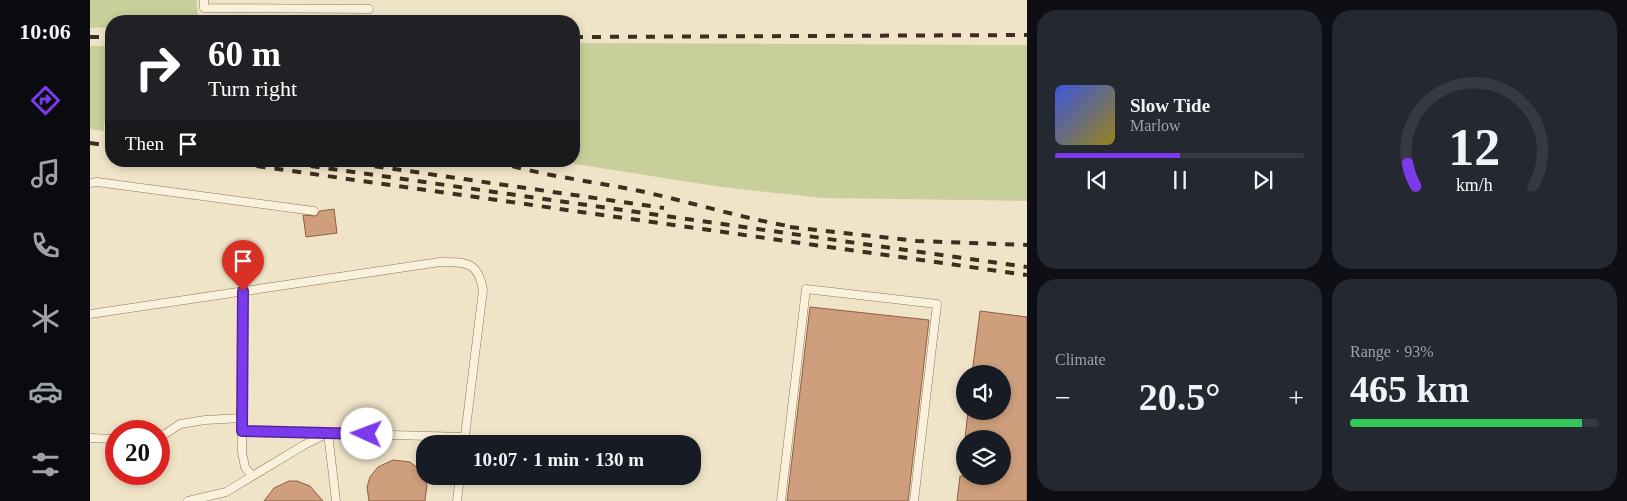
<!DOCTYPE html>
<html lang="en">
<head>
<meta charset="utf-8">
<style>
	body { margin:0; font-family:"Times New Roman",serif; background:#242831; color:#f1f3f6; height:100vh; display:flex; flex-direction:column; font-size:19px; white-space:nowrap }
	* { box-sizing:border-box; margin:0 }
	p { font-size:16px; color:#9ea1a6 }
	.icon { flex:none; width:28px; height:28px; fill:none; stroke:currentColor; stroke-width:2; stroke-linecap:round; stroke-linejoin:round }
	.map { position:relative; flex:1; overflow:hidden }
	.panel { display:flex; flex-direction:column; gap:10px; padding:10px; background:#0d0f14; width:600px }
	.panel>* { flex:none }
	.hud { position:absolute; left:15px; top:15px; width:475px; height:152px; border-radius:20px; box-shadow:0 2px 8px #0003; background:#202124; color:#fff; overflow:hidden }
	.fabs { position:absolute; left:866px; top:365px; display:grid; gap:10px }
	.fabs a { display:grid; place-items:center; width:55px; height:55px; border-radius:50%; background:#171b24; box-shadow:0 2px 8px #0003; font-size:25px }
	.speed { position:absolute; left:15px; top:420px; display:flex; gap:10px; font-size:25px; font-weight:700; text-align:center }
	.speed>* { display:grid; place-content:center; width:65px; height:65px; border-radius:50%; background:#171b24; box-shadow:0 2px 8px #0003; line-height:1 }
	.speed .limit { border:8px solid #d22; background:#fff; color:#111 }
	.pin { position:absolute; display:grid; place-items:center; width:42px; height:42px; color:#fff; margin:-51px -21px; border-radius:50% 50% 50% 0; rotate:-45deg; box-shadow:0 0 5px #0007 }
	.pin .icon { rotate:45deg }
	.me { position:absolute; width:55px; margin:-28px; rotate:272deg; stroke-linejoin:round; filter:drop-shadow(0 0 4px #0008) }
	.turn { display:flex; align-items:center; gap:18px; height:105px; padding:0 20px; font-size:22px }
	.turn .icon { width:65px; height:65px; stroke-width:2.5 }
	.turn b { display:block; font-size:35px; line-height:42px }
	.then { display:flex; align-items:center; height:48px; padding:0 20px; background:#0003; gap:10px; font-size:19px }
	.big { font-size:38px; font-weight:700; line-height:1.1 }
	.panel .widget { flex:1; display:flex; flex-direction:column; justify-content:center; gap:8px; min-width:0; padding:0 18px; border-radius:20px; background:#242831 }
	.panel .dial { align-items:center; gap:0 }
	.dial svg { height:130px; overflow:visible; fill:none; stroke:#363941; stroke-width:7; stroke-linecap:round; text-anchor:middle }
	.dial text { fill:#f1f3f6; stroke:none }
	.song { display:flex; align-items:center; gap:15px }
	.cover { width:60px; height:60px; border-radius:8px; background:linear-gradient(135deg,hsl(230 70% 55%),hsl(50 70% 35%)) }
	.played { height:5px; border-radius:2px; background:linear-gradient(90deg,#7c3aed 50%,#363941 50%) }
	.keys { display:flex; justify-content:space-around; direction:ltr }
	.heat { display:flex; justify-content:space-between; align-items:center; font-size:28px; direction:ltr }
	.charge { height:8px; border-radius:4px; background:linear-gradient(90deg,#34c759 93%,#363941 0) }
	.panel .tiles { flex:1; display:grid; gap:10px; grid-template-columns:repeat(2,1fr) }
	.trip { position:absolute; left:326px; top:435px; width:285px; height:50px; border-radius:20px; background:#171b24; box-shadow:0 2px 8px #0003; font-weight:700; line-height:50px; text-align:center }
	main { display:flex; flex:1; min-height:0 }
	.tab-bar { display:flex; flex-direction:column; width:90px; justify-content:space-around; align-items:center; background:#090b0e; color:#9ea1a6 }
	.tab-bar .icon { width:35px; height:35px }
	.tab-bar .selected { color:#7c3aed }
	.tab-bar b { font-size:22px; color:#f1f3f6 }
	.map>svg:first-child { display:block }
	.green { fill:#c9cf9b }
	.building { fill:#cf9f7d; stroke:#8d5f41 }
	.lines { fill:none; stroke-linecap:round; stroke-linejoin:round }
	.lane-casing { stroke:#8d765c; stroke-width:9 }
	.lane { stroke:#faf1dc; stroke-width:8 }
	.rail { stroke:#3d2e20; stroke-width:4; stroke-dasharray:9 9; stroke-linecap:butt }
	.route-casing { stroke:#51269a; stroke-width:12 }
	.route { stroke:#7c3aed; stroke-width:9 }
</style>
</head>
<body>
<main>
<nav class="tab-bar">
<b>10:06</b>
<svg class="icon selected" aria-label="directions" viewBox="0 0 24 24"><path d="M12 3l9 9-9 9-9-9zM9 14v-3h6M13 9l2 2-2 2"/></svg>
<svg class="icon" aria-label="music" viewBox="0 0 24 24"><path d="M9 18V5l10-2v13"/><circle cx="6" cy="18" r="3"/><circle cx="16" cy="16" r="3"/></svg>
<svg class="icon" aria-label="phone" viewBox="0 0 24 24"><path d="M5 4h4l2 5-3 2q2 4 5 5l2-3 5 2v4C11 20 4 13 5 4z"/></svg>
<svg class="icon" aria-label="climate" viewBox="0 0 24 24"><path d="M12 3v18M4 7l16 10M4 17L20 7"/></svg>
<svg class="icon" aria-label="car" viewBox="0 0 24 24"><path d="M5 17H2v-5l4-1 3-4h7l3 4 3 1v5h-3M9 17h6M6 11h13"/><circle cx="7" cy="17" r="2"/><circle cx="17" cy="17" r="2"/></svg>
<svg class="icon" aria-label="filters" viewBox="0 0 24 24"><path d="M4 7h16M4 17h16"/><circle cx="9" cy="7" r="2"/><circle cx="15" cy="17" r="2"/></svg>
</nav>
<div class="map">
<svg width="937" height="501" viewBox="0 0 937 501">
	<rect width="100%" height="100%" fill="#f0e4c8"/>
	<path class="green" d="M0,0H107L108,21H21V27L0,28Z
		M484,43L937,45V201L733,198L631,187L466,161H484Z
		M0,46H21V122H14V131L0,129Z"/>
	<path class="building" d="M244,209L247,233L216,237L213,215L226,216L230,211Z
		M720,307L839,320L818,501H697Z
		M890,311L937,317V501H867L870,476H912V439H875L878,411H912V374H882Z
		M303,460L320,462L329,469L334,475L337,485L335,501H279L277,487L280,477L288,467Z
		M199,481H207L220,486L233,501H174L184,488Z"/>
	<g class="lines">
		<defs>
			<path id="lane" d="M114,0V8L279,9
				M0,183L7,182L224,211
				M153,291L152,452L155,467L162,476
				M0,314L350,262C376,262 388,261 393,290L374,444
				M152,431L375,437
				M0,438L26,439
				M69,438L90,424L115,420L152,418
				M98,501L136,492L214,445L238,433L246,501
				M367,501L370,476
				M691,501L716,289L847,304L824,501"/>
		</defs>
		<use href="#lane" class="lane-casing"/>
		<use href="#lane" class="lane"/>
		<path class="rail" d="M0,37H21
			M484,37L937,35
			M0,143L21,146
			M131,161L937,275
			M185,161L937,267
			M249,161L574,208
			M405,161C452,176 501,181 550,191C600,202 648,217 698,226
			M700,227L827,241L937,245"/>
	</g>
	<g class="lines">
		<defs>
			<path id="route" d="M153,291L152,431L277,434"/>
		</defs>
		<use href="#route" class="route-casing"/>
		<use href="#route" class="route"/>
	</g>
</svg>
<div class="fabs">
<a><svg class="icon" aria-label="sound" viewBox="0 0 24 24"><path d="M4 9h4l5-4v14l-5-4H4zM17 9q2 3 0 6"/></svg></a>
<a><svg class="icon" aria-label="layers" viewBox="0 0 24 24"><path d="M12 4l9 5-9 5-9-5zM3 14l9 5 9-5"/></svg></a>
</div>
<div class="speed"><div class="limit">20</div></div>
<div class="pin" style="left:153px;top:291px;background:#d93025"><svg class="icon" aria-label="arrive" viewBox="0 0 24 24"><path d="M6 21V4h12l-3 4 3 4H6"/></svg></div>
<svg class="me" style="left:277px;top:434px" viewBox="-20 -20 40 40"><circle r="19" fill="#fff"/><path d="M0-13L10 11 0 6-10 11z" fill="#7c3aed"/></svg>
<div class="trip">10:07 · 1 min · 130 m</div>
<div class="hud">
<div class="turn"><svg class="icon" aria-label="right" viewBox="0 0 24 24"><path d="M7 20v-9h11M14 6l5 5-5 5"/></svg><div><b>60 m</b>Turn right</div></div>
<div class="then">Then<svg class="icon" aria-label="arrive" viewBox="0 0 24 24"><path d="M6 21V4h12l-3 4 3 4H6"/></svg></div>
</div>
</div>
<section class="panel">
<div class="tiles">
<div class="widget">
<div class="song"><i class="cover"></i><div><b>Slow Tide</b><p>Marlow</p></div></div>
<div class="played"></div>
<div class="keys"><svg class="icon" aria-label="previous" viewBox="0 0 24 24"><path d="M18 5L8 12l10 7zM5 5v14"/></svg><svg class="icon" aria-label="pause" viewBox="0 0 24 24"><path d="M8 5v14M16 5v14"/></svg><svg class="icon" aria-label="next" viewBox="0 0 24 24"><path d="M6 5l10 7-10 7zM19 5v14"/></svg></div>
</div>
<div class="widget dial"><svg viewBox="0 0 100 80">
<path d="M14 69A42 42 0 1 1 86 69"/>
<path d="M14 69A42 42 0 0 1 9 55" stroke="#7c3aed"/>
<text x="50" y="56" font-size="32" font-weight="700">12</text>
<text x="50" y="72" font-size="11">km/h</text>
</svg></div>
<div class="widget"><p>Climate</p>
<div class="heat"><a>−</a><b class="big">20.5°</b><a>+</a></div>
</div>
<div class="widget"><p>Range · 93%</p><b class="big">465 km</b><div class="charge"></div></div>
</div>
</section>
</main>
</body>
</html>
